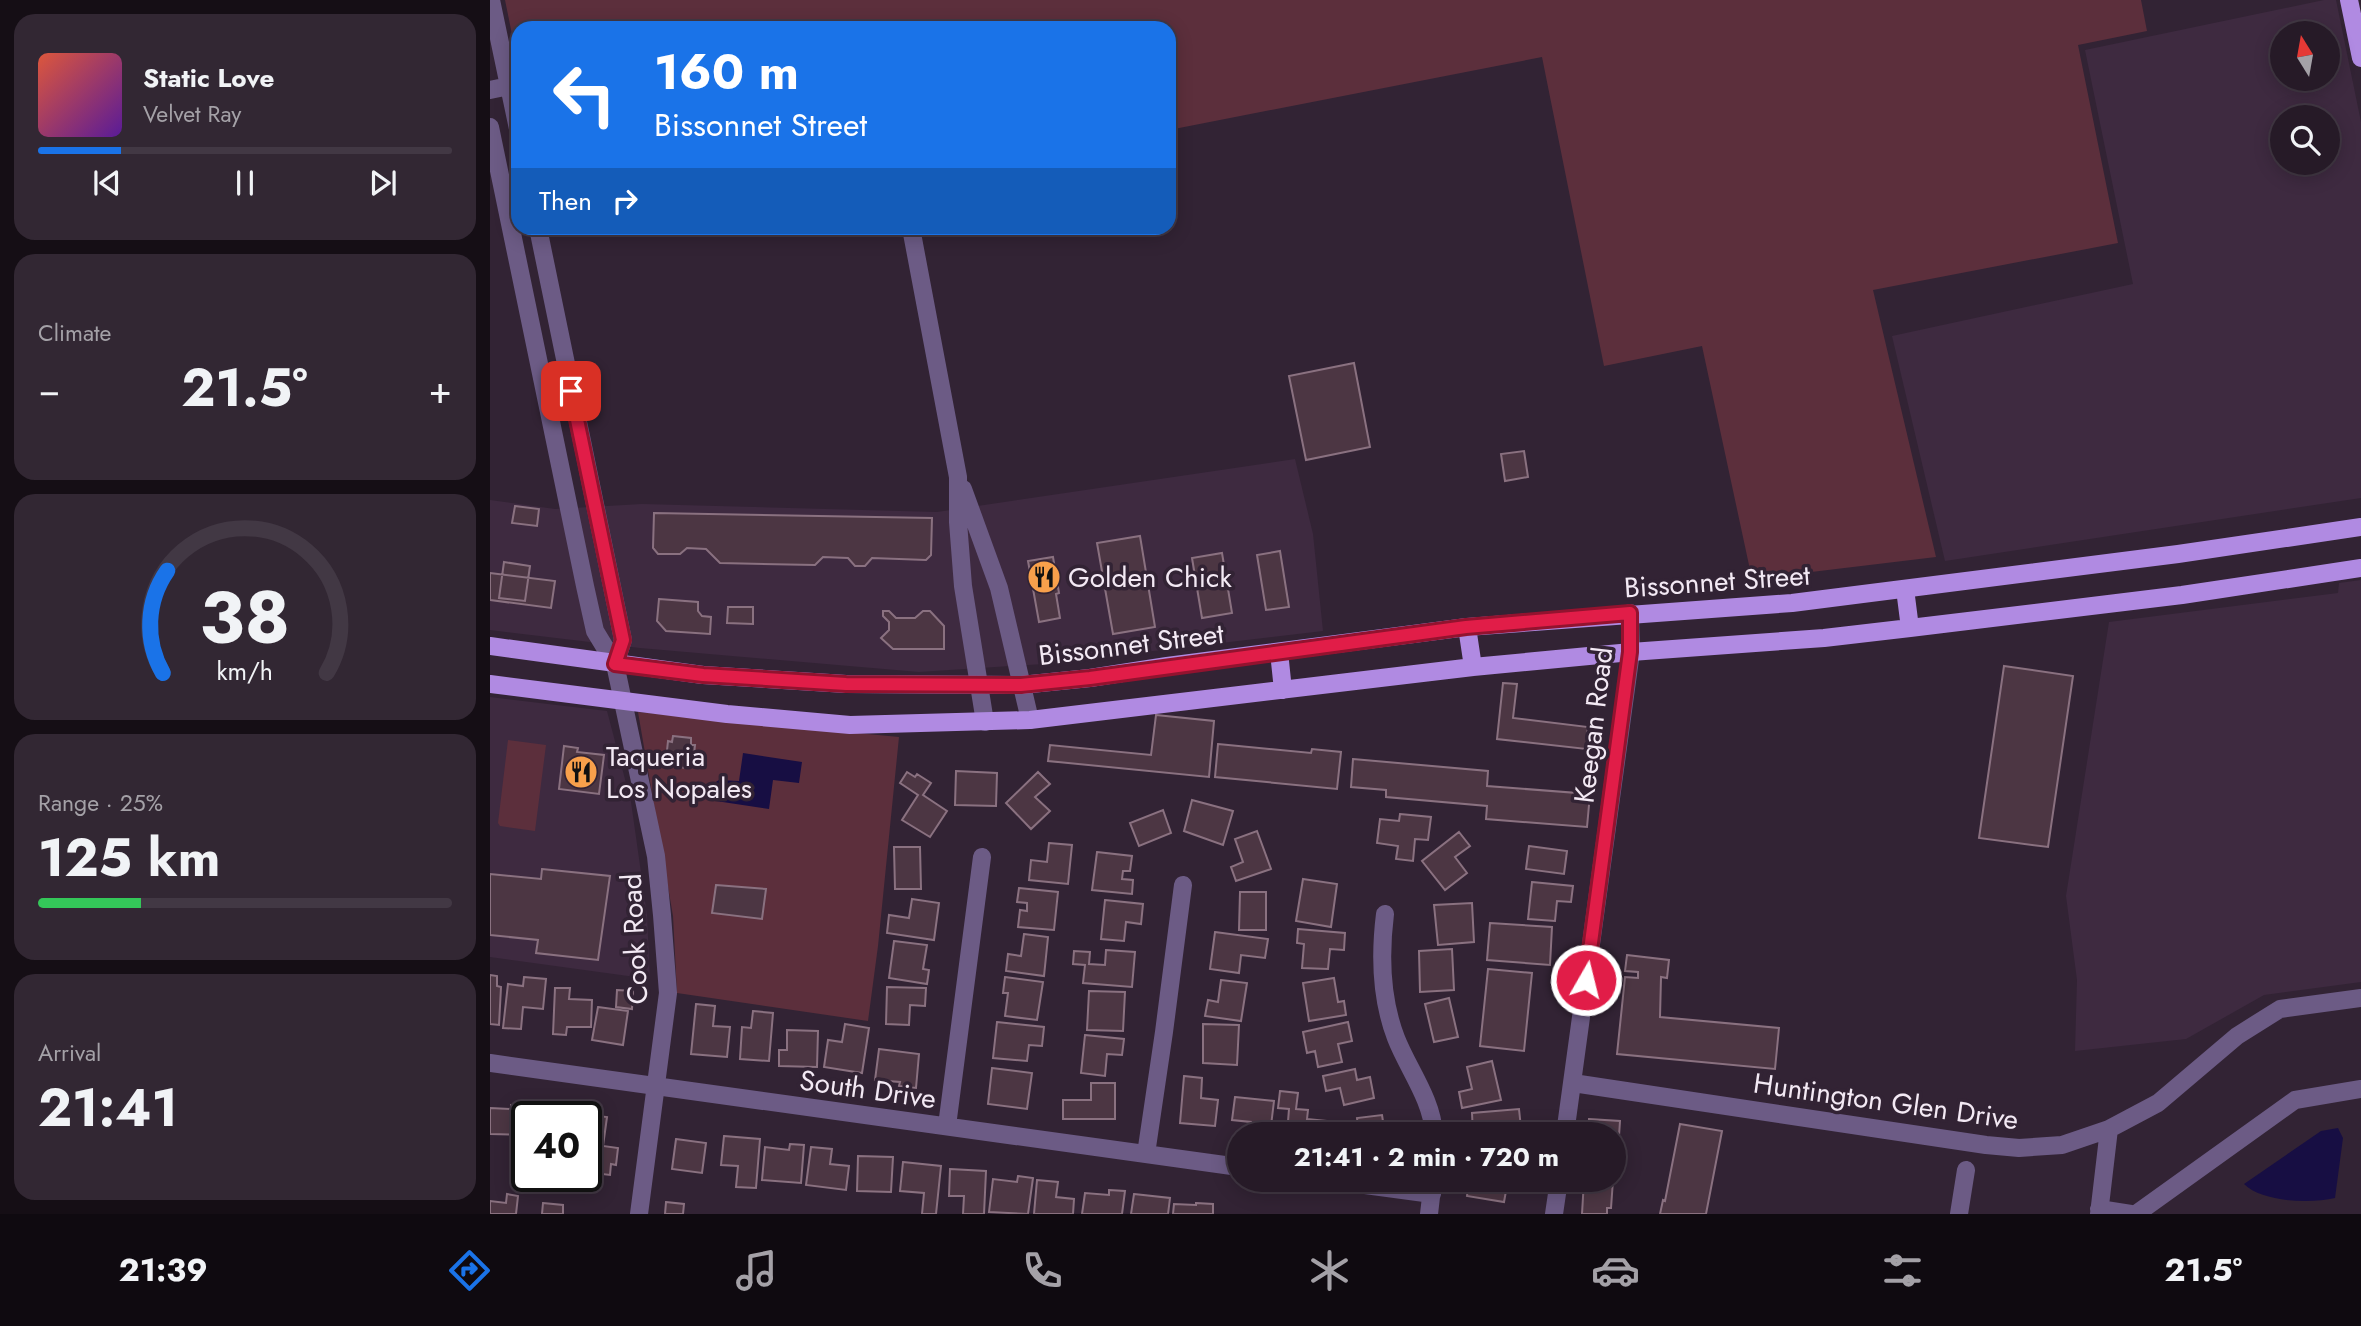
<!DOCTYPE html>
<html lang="en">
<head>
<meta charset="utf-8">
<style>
	body { margin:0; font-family:Jost,sans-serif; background:#322733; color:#f1f3f6; height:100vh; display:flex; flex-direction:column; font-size:26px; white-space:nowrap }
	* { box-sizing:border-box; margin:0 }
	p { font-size:23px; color:#a4a1a7 }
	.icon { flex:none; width:38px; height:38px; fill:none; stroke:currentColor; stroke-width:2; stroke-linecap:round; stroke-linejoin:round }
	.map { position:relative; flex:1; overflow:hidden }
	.sheet { display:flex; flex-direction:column; gap:14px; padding:14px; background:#150e15; width:490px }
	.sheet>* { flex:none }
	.banner { position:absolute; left:21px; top:21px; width:665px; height:214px; border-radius:21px; box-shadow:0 4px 18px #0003,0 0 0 2px #423844; background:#1a73e8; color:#fff; overflow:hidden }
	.needle { width:46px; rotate:349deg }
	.buttons { position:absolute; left:1780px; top:21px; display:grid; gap:14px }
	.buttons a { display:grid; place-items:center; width:70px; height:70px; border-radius:50%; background:#261a27; box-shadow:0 4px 18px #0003,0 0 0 2px #423844; font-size:35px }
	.speed { position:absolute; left:21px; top:1101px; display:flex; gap:14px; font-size:35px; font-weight:700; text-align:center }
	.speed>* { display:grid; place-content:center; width:91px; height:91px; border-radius:50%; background:#261a27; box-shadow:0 4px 18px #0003,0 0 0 2px #423844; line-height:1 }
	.speed .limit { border:4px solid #111; border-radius:10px; background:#fff; color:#111 }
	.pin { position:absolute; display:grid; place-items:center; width:60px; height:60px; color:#fff; margin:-30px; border-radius:14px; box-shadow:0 4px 10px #0006 }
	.me { position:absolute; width:77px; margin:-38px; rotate:8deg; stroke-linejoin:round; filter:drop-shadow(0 0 5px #0008) }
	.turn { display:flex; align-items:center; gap:24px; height:147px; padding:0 28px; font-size:32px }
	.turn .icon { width:91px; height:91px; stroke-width:2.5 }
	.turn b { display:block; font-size:49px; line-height:60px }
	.then { display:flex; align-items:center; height:66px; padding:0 28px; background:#0003; gap:14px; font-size:26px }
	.big { font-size:52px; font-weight:700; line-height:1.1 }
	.sheet .widget { flex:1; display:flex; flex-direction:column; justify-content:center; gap:10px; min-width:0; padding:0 24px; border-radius:21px; background:#322733 }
	.sheet .dial { align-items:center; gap:0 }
	.dial svg { height:182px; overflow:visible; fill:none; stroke:#423844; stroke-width:7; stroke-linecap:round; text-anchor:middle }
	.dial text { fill:#f1f3f6; stroke:none }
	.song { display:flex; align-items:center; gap:21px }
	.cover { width:84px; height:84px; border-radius:10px; background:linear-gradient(135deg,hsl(10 70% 55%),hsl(270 70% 35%)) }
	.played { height:7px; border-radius:4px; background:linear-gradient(90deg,#1a73e8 20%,#423844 20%) }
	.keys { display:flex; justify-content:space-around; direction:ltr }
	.heat { display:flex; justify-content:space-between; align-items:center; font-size:38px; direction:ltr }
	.charge { height:10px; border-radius:5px; background:linear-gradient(90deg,#34c759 25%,#423844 0) }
	.trip { position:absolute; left:737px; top:1122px; width:399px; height:70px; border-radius:35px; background:#261a27; box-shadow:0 4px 18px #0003,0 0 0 2px #423844; font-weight:700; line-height:70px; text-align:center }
	.tab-bar { display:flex; height:112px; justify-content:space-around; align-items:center; background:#0f0a10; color:#a4a1a7 }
	.tab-bar .icon { width:49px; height:49px }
	.tab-bar .on { color:#1a73e8 }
	.tab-bar b { font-size:32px; color:#f1f3f6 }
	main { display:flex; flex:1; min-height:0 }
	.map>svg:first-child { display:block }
	.built { fill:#3e2a40; fill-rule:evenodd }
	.green { fill:#5c2f3c }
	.water { fill:#170e43 }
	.building { fill:#4c3643; stroke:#8a7180; stroke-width:2 }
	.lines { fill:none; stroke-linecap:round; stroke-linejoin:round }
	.minor { stroke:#6c5b85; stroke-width:18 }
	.major { stroke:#b08ae2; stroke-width:18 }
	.route-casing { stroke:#92132f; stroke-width:18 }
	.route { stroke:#e11d48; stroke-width:12 }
	.labels { text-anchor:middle; stroke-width:7; stroke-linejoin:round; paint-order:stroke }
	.poi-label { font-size:28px; fill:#f3e9f4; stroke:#322334; text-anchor:start }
	.street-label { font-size:28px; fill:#f3e9f4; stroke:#322334 }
</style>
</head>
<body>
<main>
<section class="sheet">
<div class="widget">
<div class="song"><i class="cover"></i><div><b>Static Love</b><p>Velvet Ray</p></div></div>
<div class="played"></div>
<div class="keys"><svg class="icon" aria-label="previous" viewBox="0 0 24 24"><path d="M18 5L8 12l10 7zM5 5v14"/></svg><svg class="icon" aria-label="pause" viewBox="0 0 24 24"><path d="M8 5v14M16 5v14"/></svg><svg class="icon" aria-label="next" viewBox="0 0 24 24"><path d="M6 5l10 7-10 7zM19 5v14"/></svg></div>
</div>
<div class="widget"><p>Climate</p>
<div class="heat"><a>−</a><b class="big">21.5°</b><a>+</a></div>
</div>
<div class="widget dial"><svg viewBox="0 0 100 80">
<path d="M14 69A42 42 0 1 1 86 69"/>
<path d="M14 69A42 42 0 0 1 16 24" stroke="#1a73e8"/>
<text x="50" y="56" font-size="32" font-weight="700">38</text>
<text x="50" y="72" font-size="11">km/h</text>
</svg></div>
<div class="widget"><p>Range · 25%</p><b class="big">125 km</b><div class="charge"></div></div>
<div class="widget"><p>Arrival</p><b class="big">21:41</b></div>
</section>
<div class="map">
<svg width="1871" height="1214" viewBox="0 0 1871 1214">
	<rect width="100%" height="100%" fill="#322334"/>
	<path class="built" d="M1834,0H1846L1871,122V498L1455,561L1402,336L1643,284L1595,50ZM1792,33H1838V79H1792ZM1838,117V163H1792V117Z
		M805,459L823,534L833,631L553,664L429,672L150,648L0,630V500L65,509L152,504L447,512Z
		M1871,580V982L1774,995L1696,1039L1585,1051L1587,980L1576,896L1619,622L1848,593L1849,583Z
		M0,697L117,711L141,802L157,915L160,979L0,957Z"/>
	<path class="green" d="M15,0H1651L1657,31L1588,45L1628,243L1383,290L1446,557L1262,579L1212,346L1114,366L1052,57L679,130V28H28V64Z
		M148,712L409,737L388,946L378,1021L187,993L183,916Z
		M18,740L56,745L45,831L10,826L8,823Z"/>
	<path class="water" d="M253,753L312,762L309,783L283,780L279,809L226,801L220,794L221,785L229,780L249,781Z
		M1848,1128L1853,1138L1845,1198C1820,1204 1772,1202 1754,1184L1831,1131Z"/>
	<path class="building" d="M864,363L880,447L816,460L799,376Z
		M1034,451L1038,477L1015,481L1011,454Z
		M25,506L49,509L47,526L22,523Z
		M164,513L442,518L441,555L436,560L382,558L375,566H365L358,558L333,557L325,565L230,563L216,549L197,548L190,554H168L163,548Z
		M650,536L665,627L623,634L607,543Z
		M790,551L799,607L776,610L767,555Z
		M732,553L742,613L712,618L702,558Z
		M563,557L569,593L566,594L570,618L549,622L538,561Z
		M14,562L40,566L35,601L9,598Z
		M0,573L65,581L61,608L0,600Z
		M169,599L208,602V611L212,616L221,617L220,634L176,631L167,621Z
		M238,607H263V624L237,623Z
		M393,611H399L406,618H425L433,611H440L454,626V649H403L391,638L399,630V622L393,616Z
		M1514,666L1583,676L1558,847L1489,838Z
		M1013,683L1027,684L1023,718L1098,727L1097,736L1106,737L1105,750L1007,739Z
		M666,715L724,721L719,777L558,761L560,745L661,755Z
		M183,736L201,738V745H205L203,764L197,763L196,768L179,766L180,761L176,760L178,741L182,742Z
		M728,744L821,753L822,749L851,752L847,789L725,777Z
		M74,746L88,748L87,752L114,755L109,794L69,789Z
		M863,759L998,771L997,786L1100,794L1097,827L996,819L997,806L896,797V790L861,787Z
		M466,771L507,773L506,806L465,805Z
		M417,772L425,777L427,774L441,783L433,795L457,811L440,837L412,820L428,795L410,783Z
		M548,772L560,784L545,797L560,811L541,829L516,803Z
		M702,800L743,811L733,845L694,831Z
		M673,810L681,833L649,846L640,823Z
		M910,814L941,817L938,840L925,839L923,861L906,859L908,846L887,843L890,819L909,821Z
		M767,831L781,869L746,881L741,867L753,862L745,839Z
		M969,832L980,846L965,857L977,873L955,890L932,861Z
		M559,843L582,845L578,884L539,880L541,860L557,862Z
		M1039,846L1077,851L1074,874L1036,869Z
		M404,847H430L431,889H405Z
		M607,852L642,856L640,871H633L632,879L643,880L642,894L602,890Z
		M52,869L120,876L108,960L46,953L48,940L0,935V874L51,879Z
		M813,879L847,884L841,927L806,921Z
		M1042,882L1083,886L1081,902L1067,901L1065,921L1038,919Z
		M226,885L276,889L272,919L222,913Z
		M529,888L568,892L564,930L528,927L530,910L537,911V903L527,902Z
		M750,892H776V930H749Z
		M422,899L449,903L444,940L397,933L399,915L419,918Z
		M615,900L653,904L651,924L636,922L634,941L611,939Z
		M982,903L984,942L948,945L944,905Z
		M1000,923L1062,927L1060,965L997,960Z
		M808,929L855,933L854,950L840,949L838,969L812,968L814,944L807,943Z
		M725,932L778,939L775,958L751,955L749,973L720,969Z
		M534,934L558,937L554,976L516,971L518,954L531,956Z
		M404,941L437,945L433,969L439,970L437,984L399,978Z
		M962,949L964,990L930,992L929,951Z
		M616,950L645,952L642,987L593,983L595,965L583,964L584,951L600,952L599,964L615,965Z
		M1137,955L1179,960L1177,978L1171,977L1170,1017L1289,1028L1285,1069L1127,1054L1135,977L1148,978V972L1135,971Z
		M998,969L1042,973L1034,1051L990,1046Z
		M0,975L7,976V986L11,987L9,1025L0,1024Z
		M34,977L56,979L53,1009L33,1007L31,1029L13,1028L18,984L33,986Z
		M515,977L553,982L547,1020L515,1016L518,993H513Z
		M844,978L848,1002L854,1001L856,1015L819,1021L813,983Z
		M731,980L757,983L751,1021L715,1016L718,1000L728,1002Z
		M397,987L436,988L435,1006L420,1005L419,1025L396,1024Z
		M65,988H80L79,999L102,1000L101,1027H77L76,1035L63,1034Z
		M127,990L143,991L142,1009L126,1007Z
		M599,991L635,992L633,1031L597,1030Z
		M959,998L968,1037L944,1042L935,1004Z
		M206,1004L225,1006L223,1026L240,1027L237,1057L201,1054Z
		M108,1007L138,1011L133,1045L102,1040Z
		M263,1011L283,1013L279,1061L250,1059L252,1027L261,1028Z
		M507,1022L554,1027L552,1046L539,1045L537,1061L503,1058Z
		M858,1022L862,1041L848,1044L852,1062L828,1067L825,1051L817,1053L813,1032Z
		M355,1024L379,1028L372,1073L334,1067L338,1040L352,1042Z
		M713,1024L749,1025L747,1065L713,1063Z
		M297,1030L328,1031L327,1067L289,1066V1050H297Z
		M595,1035L634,1039L632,1055L617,1054L615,1076L591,1073Z
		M389,1049L429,1054L426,1088L409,1086L410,1082L385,1080Z
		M1002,1061L1011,1100L972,1108L969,1092L982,1089L977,1067Z
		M502,1068L542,1073L537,1109L498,1104Z
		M865,1069L867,1080L880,1077L884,1098L854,1105L850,1088L836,1091L833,1076Z
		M694,1076L712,1078L711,1098L728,1100L725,1126L690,1123Z
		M601,1083H625V1119H573V1100H601Z
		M790,1091L808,1093L806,1109L818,1110L817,1119L836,1121L834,1134H797L799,1109L788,1108Z
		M745,1097L784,1101L780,1134H760L761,1122L742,1120Z
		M21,1105L40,1106V1116H37V1135L0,1134V1108L21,1109Z
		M48,1108L65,1110L64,1116H47Z
		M1029,1109L1031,1128L1011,1130L1012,1134H983L982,1113Z
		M92,1114L117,1117L113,1146L128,1148L126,1165L121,1164L120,1175L96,1172V1116H92Z
		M892,1115L895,1134H869L867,1118Z
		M1099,1119L1130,1121L1128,1151H1125L1124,1171V1134H1098Z
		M1190,1124L1232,1131L1216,1214H1170L1173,1200L1175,1201Z
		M234,1136L270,1139L266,1188L246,1187L248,1166L231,1165Z
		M186,1139L216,1143L212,1173L182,1169Z
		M300,1144L314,1145L311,1183L272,1180L275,1147L299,1150Z
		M321,1147L342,1149L340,1164L359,1166L356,1190L316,1185Z
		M368,1156L403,1157L401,1192L367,1191Z
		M413,1162L451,1166L446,1214H432L434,1193L410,1191Z
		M460,1169L496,1171L494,1214H473L474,1196H459Z
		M528,1176L543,1178L538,1214L499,1212L503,1179L527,1182Z
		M547,1180L568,1182L566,1197L584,1199L583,1214H544Z
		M979,1180H1018L1014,1202L977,1196Z
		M1094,1180H1123L1121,1208H1117V1214H1092Z
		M619,1190L635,1191L632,1214H592L595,1193L619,1195Z
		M17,1194L28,1196L26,1214H0V1201L16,1203Z
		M644,1194L680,1198L678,1214H641Z
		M176,1202L194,1204L193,1214H175Z
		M53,1203L73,1205V1214H52Z
		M706,1203L723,1204V1214H683L684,1204L706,1205Z"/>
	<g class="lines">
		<path class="minor" d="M1,0L28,129
			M0,90L19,86
			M0,127L95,586L105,631L125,664L166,856L172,915L178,993L149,1214
			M48,228L133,640L125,664
			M421,228L468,477V522L473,586L495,722
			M473,489L509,588L540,720
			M895,914C890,954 891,999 906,1038C918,1069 942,1099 944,1134
			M0,1063L749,1167
			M1083,1083L1496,1145L1529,1148L1572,1145L1619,1129L1668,1103L1747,1036L1790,1009L1871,998
			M457,1126L492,857
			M1075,1134L1141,652L1140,613
			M656,1154L674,1032L693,885
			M838,1180L942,1194
			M1609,1209L1641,1214
			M939,1214L943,1180
			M1064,1214L1069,1180
			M1469,1214L1476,1170
			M1609,1214L1619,1129
			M1646,1214L1805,1100L1871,1089"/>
		<path class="major" d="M1859,0L1871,58
			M1415,589L1420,628
			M977,627L983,667
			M0,646L213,675L356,684L531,685L600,678L677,666L977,627L1302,603L1688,554L1871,527
			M789,652L793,690
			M0,684L237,714L360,725L540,720L983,667L1141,652L1334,638L1420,628L1692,595L1871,568"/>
	</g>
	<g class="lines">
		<defs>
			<path id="route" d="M81,391L133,640L125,664L213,675L356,684L531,685L600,678L976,627L1140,613V652L1096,980"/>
		</defs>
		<use href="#route" class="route-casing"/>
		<use href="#route" class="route"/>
	</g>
	<defs>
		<symbol id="restaurant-disc" viewBox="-11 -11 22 22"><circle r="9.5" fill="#f8a04b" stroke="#322334"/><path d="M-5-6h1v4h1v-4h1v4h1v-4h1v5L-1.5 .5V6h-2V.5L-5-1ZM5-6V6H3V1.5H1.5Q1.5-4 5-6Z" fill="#111"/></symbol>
	</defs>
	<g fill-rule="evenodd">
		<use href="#restaurant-disc" x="535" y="558" width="38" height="38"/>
		<use href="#restaurant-disc" x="72" y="753" width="38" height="38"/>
	</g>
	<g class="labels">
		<g class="poi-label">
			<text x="578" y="587">Golden Chick</text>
			<text x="116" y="766">Taqueria<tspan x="116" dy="32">Los Nopales</tspan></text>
		</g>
		<g class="street-label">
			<text transform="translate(1227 581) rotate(-4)" y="10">Bissonnet Street</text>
			<text transform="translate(641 644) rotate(-7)" y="10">Bissonnet Street</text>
			<text transform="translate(1103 725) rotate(-83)" y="10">Keegan Road</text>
			<text transform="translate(144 939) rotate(-93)" y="10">Cook Road</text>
			<text transform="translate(378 1089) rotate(8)" y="10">South Drive</text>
			<text transform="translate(1396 1101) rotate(8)" y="10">Huntington Glen Drive</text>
		</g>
	</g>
</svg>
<div class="buttons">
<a><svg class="needle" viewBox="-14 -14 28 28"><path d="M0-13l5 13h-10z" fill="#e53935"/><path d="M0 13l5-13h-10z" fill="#a4a1a7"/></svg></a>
<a><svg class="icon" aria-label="search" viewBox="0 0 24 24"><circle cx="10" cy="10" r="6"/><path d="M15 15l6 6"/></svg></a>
</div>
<div class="speed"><div class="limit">40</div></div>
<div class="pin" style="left:81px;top:391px;background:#d93025"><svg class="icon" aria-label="arrive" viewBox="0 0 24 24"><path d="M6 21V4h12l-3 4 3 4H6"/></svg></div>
<svg class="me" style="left:1096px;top:980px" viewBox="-20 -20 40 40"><circle r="17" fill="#e11d48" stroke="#fff" stroke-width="3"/><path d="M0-11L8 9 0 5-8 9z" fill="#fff"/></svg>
<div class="trip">21:41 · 2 min · 720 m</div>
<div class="banner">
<div class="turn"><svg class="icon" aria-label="left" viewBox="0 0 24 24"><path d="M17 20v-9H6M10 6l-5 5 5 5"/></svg><div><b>160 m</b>Bissonnet Street</div></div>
<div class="then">Then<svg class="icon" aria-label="right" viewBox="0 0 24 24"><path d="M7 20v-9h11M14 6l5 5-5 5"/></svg></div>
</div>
</div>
</main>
<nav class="tab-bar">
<b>21:39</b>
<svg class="icon on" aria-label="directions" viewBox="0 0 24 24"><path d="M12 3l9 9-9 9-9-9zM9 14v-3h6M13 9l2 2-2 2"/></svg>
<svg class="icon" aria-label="music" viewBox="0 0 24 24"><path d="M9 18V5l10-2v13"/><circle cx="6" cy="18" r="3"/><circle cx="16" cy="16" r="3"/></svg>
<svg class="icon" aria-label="phone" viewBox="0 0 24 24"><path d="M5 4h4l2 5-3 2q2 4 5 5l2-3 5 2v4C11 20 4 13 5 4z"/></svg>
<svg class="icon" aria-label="climate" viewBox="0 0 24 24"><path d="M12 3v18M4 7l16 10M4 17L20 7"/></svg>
<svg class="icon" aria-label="car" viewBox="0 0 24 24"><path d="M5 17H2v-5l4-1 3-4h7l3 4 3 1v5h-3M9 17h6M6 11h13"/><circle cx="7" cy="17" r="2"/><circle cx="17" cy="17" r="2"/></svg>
<svg class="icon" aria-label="filters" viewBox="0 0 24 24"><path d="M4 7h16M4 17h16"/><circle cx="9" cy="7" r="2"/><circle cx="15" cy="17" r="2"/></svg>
<b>21.5°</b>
</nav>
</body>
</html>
